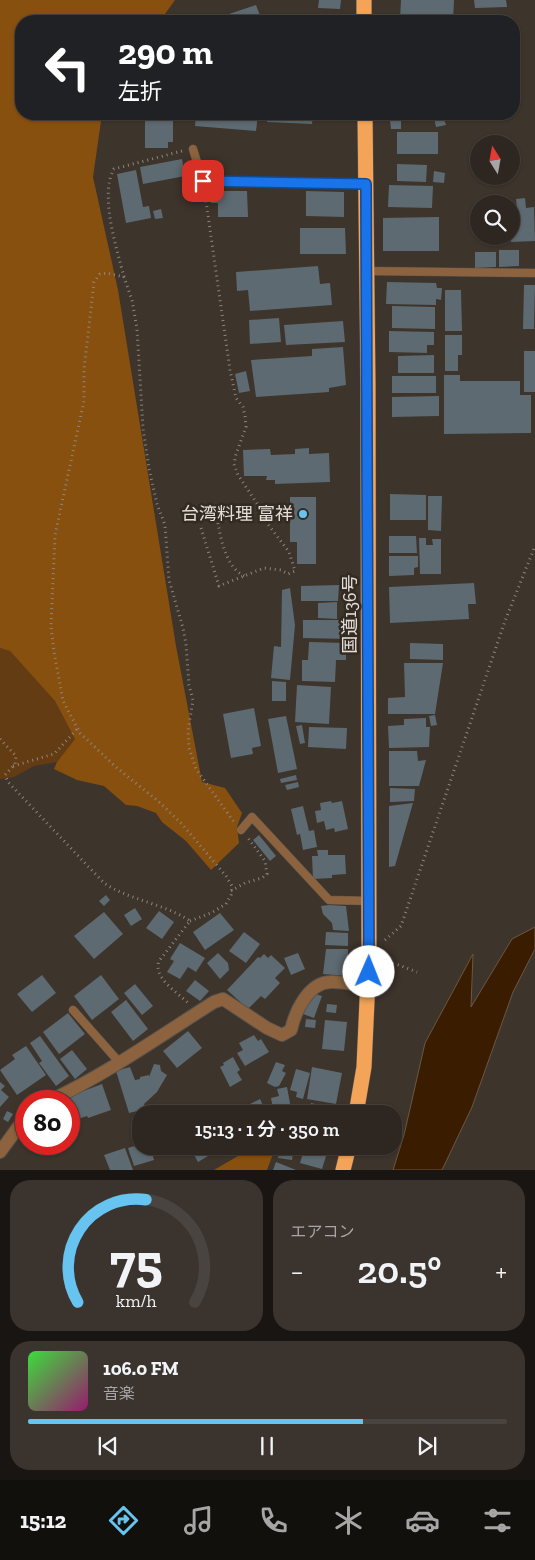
<!DOCTYPE html>
<html lang="ja">
<head>
<meta charset="utf-8">
<style>
	body { margin:0; font-family:"Zilla Slab","Noto Sans JP",serif; background:#3a332e; color:#f1f3f6; height:100vh; display:flex; flex-direction:column; font-size:19px; white-space:nowrap }
	* { box-sizing:border-box; margin:0 }
	p { font-size:16px; color:#a7a5a5 }
	.icon { flex:none; width:28px; height:28px; fill:none; stroke:currentColor; stroke-width:2; stroke-linecap:round; stroke-linejoin:round }
	.map { position:relative; height:1170px; overflow:hidden }
	.drawer { display:flex; flex-direction:column; gap:10px; padding:10px; background:#191512; flex:1 }
	.drawer>* { flex:none }
	.top-card { position:absolute; left:15px; top:15px; width:505px; height:105px; border-radius:20px; box-shadow:0 1px 4px #0004,0 0 0 1px #49443f; background:#202124; color:#fff; overflow:hidden }
	.needle { width:32px; rotate:349deg }
	.controls { position:absolute; left:470px; top:135px; display:grid; gap:10px }
	.controls a { display:grid; place-items:center; width:50px; height:50px; border-radius:50%; background:#2e2721; box-shadow:0 1px 4px #0004,0 0 0 1px #49443f; font-size:25px }
	.speed { position:absolute; left:15px; top:1090px; display:flex; gap:10px; font-size:25px; font-weight:700; text-align:center }
	.speed>* { display:grid; place-content:center; width:65px; height:65px; border-radius:50%; background:#2e2721; box-shadow:0 1px 4px #0004,0 0 0 1px #49443f; line-height:1 }
	.speed .limit { border:8px solid #d22; background:#fff; color:#111 }
	.pin { position:absolute; display:grid; place-items:center; width:42px; height:42px; color:#fff; margin:-21px; border-radius:10px; box-shadow:0 2px 8px #0006 }
	.me { position:absolute; width:55px; margin:-28px; rotate:1deg; stroke-linejoin:round; filter:drop-shadow(0 0 4px #0008) }
	.turn { display:flex; align-items:center; gap:18px; height:105px; padding:0 20px; font-size:22px }
	.turn .icon { width:65px; height:65px; stroke-width:2.5 }
	.turn b { display:block; font-size:35px; line-height:42px }
	.big { font-size:38px; font-weight:600; line-height:1.1 }
	.drawer .tile { flex:1; display:flex; flex-direction:column; justify-content:center; gap:8px; min-width:0; padding:0 18px; border-radius:20px; background:#3a332e }
	.drawer .dial { align-items:center; gap:0 }
	.dial svg { height:130px; overflow:visible; fill:none; stroke:#49443f; stroke-width:7; stroke-linecap:round; text-anchor:middle }
	.dial text { fill:#f1f3f6; stroke:none }
	.song { display:flex; align-items:center; gap:15px }
	.cover { width:60px; height:60px; border-radius:8px; background:linear-gradient(135deg,hsl(120 70% 55%),hsl(320 70% 35%)) }
	.played { height:5px; border-radius:2px; background:linear-gradient(90deg,#67c4f0 70%,#49443f 70%) }
	.keys { display:flex; justify-content:space-around; direction:ltr }
	.heat { display:flex; justify-content:space-between; align-items:center; font-size:28px; direction:ltr }
	.drawer .tiles { flex:1; display:grid; gap:10px; grid-template-columns:1fr 1fr }
	.tile:last-child { grid-column:span 2 }
	.trip { position:absolute; left:132px; top:1105px; width:270px; height:50px; border-radius:20px; background:#2e2721; box-shadow:0 1px 4px #0004,0 0 0 1px #49443f; font-weight:600; line-height:50px; text-align:center }
	.tabs { display:flex; height:80px; justify-content:space-around; align-items:center; background:#12100d; color:#a7a5a5 }
	.tabs .icon { width:35px; height:35px }
	.tabs .selected { color:#67c4f0 }
	.tabs b { font-size:22px; color:#f1f3f6 }
	.map>svg:first-child { display:block }
	.green { fill:#643c13 }
	.forest { fill:#88500f }
	.water { fill:#3a1d00; stroke:#6d5741 }
	.building { fill:#5d6a71 }
	.lines { fill:none; stroke-linecap:round; stroke-linejoin:round }
	.lane-casing { stroke:#5b534b; stroke-width:9 }
	.street-casing { stroke:#5b534b; stroke-width:14 }
	.highway-casing { stroke:#5b534b; stroke-width:16 }
	.path { stroke:#8d867f; stroke-width:3; stroke-dasharray:1 4; stroke-linecap:butt }
	.lane { stroke:#8c633e; stroke-width:8 }
	.street { stroke:#8c633e; stroke-width:12 }
	.highway { stroke:#f3a458; stroke-width:15 }
	.route-casing { stroke:#114b97; stroke-width:12 }
	.route { stroke:#1a73e8; stroke-width:9 }
	.poi-dot { fill:#67c4f0; stroke:#332a22; stroke-width:2 }
	.labels { text-anchor:middle; stroke-width:5; stroke-linejoin:round; paint-order:stroke }
	.poi-label { font-size:18px; fill:#e4ded9; stroke:#332a22; text-anchor:end }
	.street-label { font-size:18px; fill:#e4ded9; stroke:#332a22 }
</style>
</head>
<body>
<div class="map">
<svg width="535" height="1170" viewBox="0 0 535 1170">
	<rect width="100%" height="100%" fill="#3d342c"/>
	<path class="green" d="M0,648L10,651L55,701L75,739L57,762L34,766L14,777L0,779Z"/>
	<path class="forest" d="M0,0H175L160,21H21V114H102L93,177L118,290L176,646L202,782L225,788L242,813L237,827L239,843L211,870L186,841L162,822L156,813L137,806L126,805L104,786L77,780L54,769L57,762L75,739L55,701L10,651L0,648Z
		M255,1146H276L267,1170H214Z"/>
	<path class="water" d="M535,927V949L513,992L472,1107L442,1170H393L404,1135L425,1043L473,954L471,1007L512,939Z"/>
	<path class="building" d="M319,0H341L340,9L318,8Z
		M401,0H454L453,21L400,20Z
		M474,0H506L507,7L475,8Z
		M256,5L261,18L254,21H229L226,15Z
		M287,17H311V21H287Z
		M196,114H258L256,131L195,126Z
		M267,114H313L312,124L267,122Z
		M403,114H425L424,118L403,116Z
		M443,116L446,125L436,127L434,118Z
		M145,118H173V142H168V148H145Z
		M390,120H401V129H391Z
		M397,132H438V154H397Z
		M182,159L185,176L143,184L140,167Z
		M397,164L427,165L426,182L397,181Z
		M136,170L143,207L149,206L151,218L126,223L117,174Z
		M434,171L445,173L444,183L433,182Z
		M389,185L433,186L432,208L388,207Z
		M211,191H247L248,217H218V203H211Z
		M306,191L344,192V217L306,216Z
		M525,198L526,208L534,207L535,241L511,242V209L517,208L516,199Z
		M161,209L163,218L155,219L153,211Z
		M439,217V251H383V218Z
		M300,228H345L346,254H300Z
		M499,250H519V266L499,267Z
		M475,252H496V267L475,268Z
		M318,266L320,284L330,283L332,305L250,311L248,290L237,291L236,272Z
		M387,282L436,283L437,288H442L441,300L436,299V305L386,304Z
		M524,285H535L534,329H523Z
		M445,290H461L462,331H445Z
		M392,306L435,307V329L392,328Z
		M279,318L281,342L250,344L249,320Z
		M343,321L345,342L286,345L284,325Z
		M389,331L434,332V345H427V353L389,352Z
		M445,335H462V355H458V371H445Z
		M343,347L346,385L329,388V392L256,397L251,360L312,356V349Z
		M524,351H535V392H524Z
		M434,355V373H398V356Z
		M246,371L250,391L239,393L235,374Z
		M444,375H460V381H520V395H531V433L444,434Z
		M392,376H436V393H392Z
		M439,396V416L392,417V397Z
		M309,448V454L329,453L330,482L275,484V480H266L267,476H244L243,450L270,449L271,455L295,454V449Z
		M390,494L426,495V520H390Z
		M428,496H442L441,531L428,530Z
		M290,497H316V564H297V542H290Z
		M389,536H416L417,553H389Z
		M419,538H426V545H433L432,539H441V574H420Z
		M389,556H418V567L414,568V575L389,576Z
		M474,583L476,604H468L469,619L390,623L389,587Z
		M339,585L338,601H301V586Z
		M290,588L295,625L290,680L271,678L274,646L281,647L282,590Z
		M337,602V619L318,618V603Z
		M303,620H347V639L303,638Z
		M309,642L346,643V660H336L335,682L302,681V660H308Z
		M410,643L443,644V660L410,659Z
		M404,663H443L435,714H388V698L405,697Z
		M272,681L286,682V701H272Z
		M297,685L331,687L329,724L295,722Z
		M254,708L261,746L252,748L253,754L231,758L223,714Z
		M435,715L437,725L431,726L429,716Z
		M286,716L297,769L278,773L268,719Z
		M426,718V727H430L429,747L389,748L388,726L404,725V719Z
		M302,725L305,743L300,744L296,726Z
		M309,727L347,728L346,749L308,747Z
		M389,751H417L418,761L426,760L419,786H389Z
		M296,775L297,780L281,783L280,779Z
		M298,782L299,787L287,790L285,785Z
		M390,788L415,789L414,801L390,802Z
		M331,801L332,803L342,801L348,829L335,832L334,828L326,830L324,821L317,823L315,811L321,810L320,803Z
		M413,803L395,866L389,867V806Z
		M303,806L309,831L314,830L317,847L303,850L300,834L297,835L291,809Z
		M259,835L276,856L270,861L253,840Z
		M317,850H328V855H345L346,874L332,875V878L313,879L312,856H318Z
		M106,895L110,900L104,906L99,901Z
		M329,905L346,906L349,931L333,930L332,923L323,914L321,906Z
		M135,908L142,919L131,926L124,915Z
		M159,911L174,922L162,939L146,928Z
		M104,912L123,934L94,959L74,936Z
		M220,913L234,930L205,950L193,932Z
		M244,932L260,944L246,963L229,951Z
		M326,932L348,933V946L325,945Z
		M180,943L205,958L196,972L188,967L180,979L167,972L174,961L170,959Z
		M326,949H348V976L323,974Z
		M218,953L228,963L229,970L220,979L207,963Z
		M298,953L305,969L291,975L284,958Z
		M264,954L268,958L271,955L285,968L275,978L280,983L265,999L261,996L248,1009L227,990L258,957L260,958Z
		M42,975L56,993L32,1012L17,994Z
		M101,975L119,999L92,1020L74,996Z
		M195,980L209,991L200,1001L186,991Z
		M135,984L153,1006L142,1015L124,993Z
		M312,993L322,996L314,1018L303,1014Z
		M126,1000L148,1029L133,1041L111,1012Z
		M327,1004L337,1005L336,1013L326,1012Z
		M68,1013L85,1034L59,1054L43,1032Z
		M306,1019L316,1020L315,1028L305,1027Z
		M325,1020L347,1022L344,1051L322,1049Z
		M188,1031L202,1048L177,1068L163,1051Z
		M254,1035L258,1041L261,1039L269,1052L245,1066L237,1053L243,1050L239,1043Z
		M40,1036L69,1076L56,1086L39,1063L42,1061L30,1043Z
		M26,1046L46,1075L17,1095L0,1070L15,1059L12,1055Z
		M72,1050L87,1069L75,1079L60,1059Z
		M233,1057L240,1070L237,1072L242,1080L230,1087L220,1067L224,1065L223,1063Z
		M276,1062L285,1065L282,1071L286,1073L279,1086L275,1087L267,1083Z
		M154,1064L160,1065L161,1071L167,1075L157,1092L144,1104L146,1109L129,1113L116,1071L130,1067L135,1080L140,1079V1077L149,1075V1077Z
		M312,1067L342,1073L336,1104L307,1099Z
		M296,1069L310,1073L303,1099L296,1097L297,1092L290,1090Z
		M0,1082L5,1086L1,1090L9,1097L0,1107Z
		M102,1084L111,1110L88,1118L87,1116L78,1119L70,1096Z
		M287,1087L292,1114H274L271,1098L279,1096L277,1089Z
		M260,1099L267,1114H230Z
		M311,1103L336,1109L335,1114H309Z
		M7,1111L13,1114L8,1122L3,1119Z
		M141,1144V1146H150L154,1160L134,1166L128,1148Z
		M189,1146H225L198,1162Z
		M280,1146H294L292,1160L278,1158Z
		M305,1146L327,1153L322,1169L300,1163Z
		M125,1148L133,1170H110L104,1155Z
		M276,1162L296,1170H273Z"/>
	<g class="lines">
		<defs>
			<path id="lane" d="M193,149L203,182L366,184
				M366,271L535,273
				M241,830L252,817L329,900L369,901
				M73,1010L119,1062"/>
			<path id="street" d="M49,1101C107,1074 160,1036 214,1002L223,999L267,1028L282,1035L291,1030C295,1012 308,983 330,982C342,981 356,985 369,986
				M0,1152L19,1126L26,1119"/>
			<path id="highway" d="M364,0V21
				M356,1114L364,1067L369,957L368,385L365,114
				M343,1170L349,1146"/>
		</defs>
		<use href="#lane" class="lane-casing"/>
		<use href="#street" class="street-casing"/>
		<use href="#highway" class="highway-casing"/>
		<path class="path" d="M124,277C117,250 99,194 114,169L182,151
			M218,523C221,541 227,569 245,576
			M201,528L219,586L264,568L281,570L288,574L295,571L289,552L267,523L258,505L238,475L234,464L236,454L246,427L245,416L243,407L236,398L230,370L205,194
			M0,739L16,756L15,764L5,775L8,782L104,883C131,901 163,903 190,921L159,961C153,978 177,992 188,1003
			M13,766L54,754L78,728
			M231,891L245,883L262,878L267,874L265,861L248,838
			M190,921L211,913L226,904L231,895L232,886L226,876L182,824L158,801L117,768L80,733L63,701L54,652L51,626L55,535L84,401V369L92,300L94,282L100,274L107,273L124,277L132,300L137,329L143,428L149,469L157,504L165,525L169,580L183,628L186,644L189,685L193,700L188,731L189,748L196,769L234,822
			M385,940L401,926L505,621L535,546
			M388,963L396,964L417,972"/>
		<use href="#lane" class="lane"/>
		<use href="#street" class="street"/>
		<use href="#highway" class="highway"/>
	</g>
	<g class="lines">
		<defs>
			<path id="route" d="M203,181L366,184L369,972"/>
		</defs>
		<use href="#route" class="route-casing"/>
		<use href="#route" class="route"/>
	</g>
	<circle class="poi-dot" cx="303" cy="514" r="5"/>
	<g class="labels">
		<g class="poi-label">
			<text x="293" y="520">台湾料理 富祥</text>
		</g>
		<g class="street-label">
			<text transform="translate(350 614) rotate(-90)" y="6">国道136号</text>
		</g>
	</g>
</svg>
<div class="controls">
<a><svg class="needle" viewBox="-14 -14 28 28"><path d="M0-13l5 13h-10z" fill="#e53935"/><path d="M0 13l5-13h-10z" fill="#a7a5a5"/></svg></a>
<a><svg class="icon" aria-label="search" viewBox="0 0 24 24"><circle cx="10" cy="10" r="6"/><path d="M15 15l6 6"/></svg></a>
</div>
<div class="speed"><div class="limit">80</div></div>
<div class="pin" style="left:203px;top:181px;background:#d93025"><svg class="icon" aria-label="arrive" viewBox="0 0 24 24"><path d="M6 21V4h12l-3 4 3 4H6"/></svg></div>
<svg class="me" style="left:369px;top:972px" viewBox="-20 -20 40 40"><circle r="19" fill="#fff"/><path d="M0-13L10 11 0 6-10 11z" fill="#1a73e8"/></svg>
<div class="trip">15:13 · 1 分 · 350 m</div>
<div class="top-card">
<div class="turn"><svg class="icon" aria-label="left" viewBox="0 0 24 24"><path d="M17 20v-9H6M10 6l-5 5 5 5"/></svg><div><b>290 m</b>左折</div></div>
</div>
</div>
<section class="drawer">
<div class="tiles">
<div class="tile dial"><svg viewBox="0 0 100 80">
<path d="M14 69A42 42 0 1 1 86 69"/>
<path d="M14 69A42 42 0 0 1 56 6" stroke="#67c4f0"/>
<text x="50" y="56" font-size="32" font-weight="700">75</text>
<text x="50" y="72" font-size="11">km/h</text>
</svg></div>
<div class="tile"><p>エアコン</p>
<div class="heat"><a>−</a><b class="big">20.5°</b><a>+</a></div>
</div>
<div class="tile">
<div class="song"><i class="cover"></i><div><b>106.0 FM</b><p>音楽</p></div></div>
<div class="played"></div>
<div class="keys"><svg class="icon" aria-label="previous" viewBox="0 0 24 24"><path d="M18 5L8 12l10 7zM5 5v14"/></svg><svg class="icon" aria-label="pause" viewBox="0 0 24 24"><path d="M8 5v14M16 5v14"/></svg><svg class="icon" aria-label="next" viewBox="0 0 24 24"><path d="M6 5l10 7-10 7zM19 5v14"/></svg></div>
</div>
</div>
</section>
<nav class="tabs">
<b>15:12</b>
<svg class="icon selected" aria-label="directions" viewBox="0 0 24 24"><path d="M12 3l9 9-9 9-9-9zM9 14v-3h6M13 9l2 2-2 2"/></svg>
<svg class="icon" aria-label="music" viewBox="0 0 24 24"><path d="M9 18V5l10-2v13"/><circle cx="6" cy="18" r="3"/><circle cx="16" cy="16" r="3"/></svg>
<svg class="icon" aria-label="phone" viewBox="0 0 24 24"><path d="M5 4h4l2 5-3 2q2 4 5 5l2-3 5 2v4C11 20 4 13 5 4z"/></svg>
<svg class="icon" aria-label="climate" viewBox="0 0 24 24"><path d="M12 3v18M4 7l16 10M4 17L20 7"/></svg>
<svg class="icon" aria-label="car" viewBox="0 0 24 24"><path d="M5 17H2v-5l4-1 3-4h7l3 4 3 1v5h-3M9 17h6M6 11h13"/><circle cx="7" cy="17" r="2"/><circle cx="17" cy="17" r="2"/></svg>
<svg class="icon" aria-label="filters" viewBox="0 0 24 24"><path d="M4 7h16M4 17h16"/><circle cx="9" cy="7" r="2"/><circle cx="15" cy="17" r="2"/></svg>
</nav>
</body>
</html>
